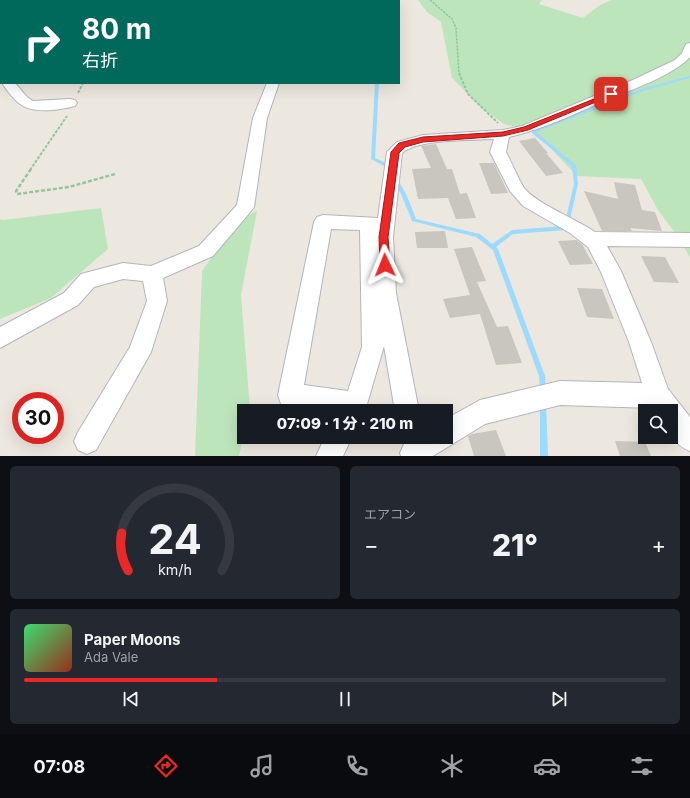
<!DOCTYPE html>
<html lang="ja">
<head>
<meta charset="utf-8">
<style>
	body { margin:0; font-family:Inter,"Noto Sans JP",sans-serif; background:#242831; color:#f1f3f6; height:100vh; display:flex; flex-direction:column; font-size:15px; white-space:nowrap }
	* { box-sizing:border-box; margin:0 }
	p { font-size:13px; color:#9ea1a6 }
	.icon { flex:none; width:22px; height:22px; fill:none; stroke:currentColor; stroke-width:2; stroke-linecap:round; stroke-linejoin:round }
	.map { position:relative; height:456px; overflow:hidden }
	.panel { display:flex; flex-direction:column; gap:10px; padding:10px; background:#0d0f14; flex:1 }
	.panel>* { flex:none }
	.hud { position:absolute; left:0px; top:0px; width:400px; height:84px; box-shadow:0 4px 16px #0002; background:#00695c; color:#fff; overflow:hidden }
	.fabs { position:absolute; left:638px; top:404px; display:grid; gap:8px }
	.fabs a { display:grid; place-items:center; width:40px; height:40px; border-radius:0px; background:#171b24; box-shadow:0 4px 16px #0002; font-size:20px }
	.speed { position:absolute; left:12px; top:392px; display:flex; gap:8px; font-size:20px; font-weight:700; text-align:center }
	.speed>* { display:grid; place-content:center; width:52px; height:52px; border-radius:50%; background:#171b24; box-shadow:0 4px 16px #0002; line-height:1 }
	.speed .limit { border:6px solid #d22; background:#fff; color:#111 }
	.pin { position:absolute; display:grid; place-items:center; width:34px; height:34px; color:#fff; margin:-17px; border-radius:8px; box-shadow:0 2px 6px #0006 }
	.me { position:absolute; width:44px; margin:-22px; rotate:358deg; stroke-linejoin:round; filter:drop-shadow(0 0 3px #0008) }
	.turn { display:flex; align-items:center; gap:14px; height:84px; padding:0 16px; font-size:18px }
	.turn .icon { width:52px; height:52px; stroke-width:2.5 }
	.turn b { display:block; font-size:28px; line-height:34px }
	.big { font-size:30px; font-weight:800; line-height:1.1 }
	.panel .widget { flex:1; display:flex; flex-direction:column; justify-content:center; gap:6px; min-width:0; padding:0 14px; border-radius:6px; background:#242831 }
	.panel .dial { align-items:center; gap:0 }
	.dial svg { height:104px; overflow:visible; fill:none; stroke:#363941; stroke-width:7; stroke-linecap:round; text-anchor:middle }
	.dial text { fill:#f1f3f6; stroke:none }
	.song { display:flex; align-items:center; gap:12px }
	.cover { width:48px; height:48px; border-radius:6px; background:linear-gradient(135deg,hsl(140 70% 55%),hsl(10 70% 35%)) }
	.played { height:4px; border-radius:2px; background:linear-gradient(90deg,#ec2826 30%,#363941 30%) }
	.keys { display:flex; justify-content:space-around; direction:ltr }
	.heat { display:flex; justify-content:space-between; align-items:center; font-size:22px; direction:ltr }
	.panel .tiles { flex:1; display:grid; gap:10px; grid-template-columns:1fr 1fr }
	.widget:last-child { grid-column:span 2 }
	.trip { position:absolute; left:237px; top:404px; width:216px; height:40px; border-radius:0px; background:#171b24; box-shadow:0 4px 16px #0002; font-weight:800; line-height:40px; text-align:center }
	.dock { display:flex; height:64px; justify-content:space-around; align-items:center; background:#090b0e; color:#9ea1a6 }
	.dock .icon { width:28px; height:28px }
	.dock .selected { color:#ec2826 }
	.dock b { font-size:18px; color:#f1f3f6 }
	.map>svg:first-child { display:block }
	.green { fill:#bde5bb }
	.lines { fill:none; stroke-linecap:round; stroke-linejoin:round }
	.stream { fill:#9cdaff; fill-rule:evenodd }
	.building { fill:#c9c5bf }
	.minor-casing { stroke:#b2b6bb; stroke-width:2 }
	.path-far2 { stroke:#93c69f; stroke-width:1.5; stroke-dasharray:2.5 1; stroke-linecap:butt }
	.path-far1 { stroke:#93c69f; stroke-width:2; stroke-dasharray:3 1.5; stroke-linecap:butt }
	.path { stroke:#93c69f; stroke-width:2.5; stroke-dasharray:4 2; stroke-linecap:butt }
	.minor { fill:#fff; fill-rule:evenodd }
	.route { fill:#ec2826; stroke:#991a19 }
</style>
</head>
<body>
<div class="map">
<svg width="690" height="456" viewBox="0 0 690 456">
	<rect width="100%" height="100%" fill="#ece8df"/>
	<path class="green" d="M418,0H542L539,4L583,18L600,5L612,0H690V257L675,233L658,210L641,179L577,176L534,131L504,124L483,109L452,78L441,22L427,12Z
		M101,208L108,249L51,298L0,319V219L3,220Z
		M257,211L241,295L250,409L249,411H244V434L239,456H195L202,271L238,221Z"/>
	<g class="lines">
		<path class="stream" d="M389,0H391V1H389Z
			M690,76V78L643,91L536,132L576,165L578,184L568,228L566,230L513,234L496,247L498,249L545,376L546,390L545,392L543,393L541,392L540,390L539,376L493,250L476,237L412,221L401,194L394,181L396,179C404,186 412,208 416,219L480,234L492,244L512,230L564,226L574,184L572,166L532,133V131L641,89Z
			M375,83H379L375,158L388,164L390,169L388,170H386L384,166L371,159Z
			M543,401L545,402L546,404L548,456H540V404L541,402Z"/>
	</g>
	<path class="building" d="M535,138L548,153H546L563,173L546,176L519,141Z
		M436,144L447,169H452L460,194L467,193L476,218L456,219L448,198L418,199L412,169L431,168L421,146Z
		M479,163H494L508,193L491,194Z
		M614,182L635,185L642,210L655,212L662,231L630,228L632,231H602L584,191L618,199Z
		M445,231L448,248H417L415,232Z
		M576,240L582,244L593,264L570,265L558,241Z
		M472,247L486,281L477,282L497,327L508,326L522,363L496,365L480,314L450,318L443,299L470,295L454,249Z
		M641,256L665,257L679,283L654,282Z
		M577,288L602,289L614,319L587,317Z
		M496,430L506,456H474L468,436L472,434Z
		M615,441L645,442L651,456H620Z"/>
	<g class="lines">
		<defs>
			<path id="minor" d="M690,43V57C672,76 631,90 606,100C575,114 543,129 509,137L506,152C512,163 517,177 524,188C537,204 576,219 595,232L690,233V247L607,246L621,271L651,342L668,389L690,417V451C669,442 671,431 671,411H654L652,408L560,405L485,424L433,456H401L400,453L404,444L415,437H446V419L480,400L560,381L642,383L629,342L601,272L588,247L570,233L523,206L510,191L490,152L494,139C473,140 417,139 402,153L393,237L396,293L419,411H395L384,346L365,411C338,411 307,414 281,404L278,395L314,222L317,217L323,215L378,218L387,152L397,142L423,135L503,130L522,126L635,79L675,60L682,53L686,44ZM331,229L360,230L362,347L348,391L304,385Z
				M2,83H15L27,97L33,101L70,99L75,100L77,103L75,106C60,110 33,114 20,104C13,99 7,90 2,83Z
				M267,83H279L267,118L254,207L251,211L213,256L163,278L167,301L151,352L96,450L87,454L78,450L74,441L78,432L130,347L147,301L143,281L123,279L94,287L78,305L0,348V327L64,293L81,274L123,263L151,266L199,246L237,205L253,118Z
				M325,437H352L343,456H316Z"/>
		</defs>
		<use href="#minor" class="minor-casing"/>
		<path class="path-far2" d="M430,0L452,19L456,28L459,74"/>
		<path class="path-far1" d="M459,73L468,94L498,123
			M78,93L83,83
			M30,170L67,116"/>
		<path class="path" d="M31,169L16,191L17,194L69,187L115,174"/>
		<use href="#minor" class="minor"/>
	</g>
	<path class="route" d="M609,93L615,94L528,130L503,136L423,142L405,147L399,153L388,237L390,265L388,268H381L380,265L379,237L391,152L399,143L423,137L503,132L524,127Z"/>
</svg>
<div class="fabs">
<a><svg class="icon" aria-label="search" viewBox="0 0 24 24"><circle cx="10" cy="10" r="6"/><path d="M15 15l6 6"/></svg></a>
</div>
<div class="speed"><div class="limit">30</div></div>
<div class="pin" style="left:611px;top:94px;background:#d93025"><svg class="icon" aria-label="arrive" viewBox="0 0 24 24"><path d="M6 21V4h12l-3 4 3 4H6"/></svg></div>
<svg class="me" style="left:385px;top:265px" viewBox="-20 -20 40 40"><path d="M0-17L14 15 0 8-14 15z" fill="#ec2826" stroke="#fff" stroke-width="4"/></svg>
<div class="trip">07:09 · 1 分 · 210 m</div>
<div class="hud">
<div class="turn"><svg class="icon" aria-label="right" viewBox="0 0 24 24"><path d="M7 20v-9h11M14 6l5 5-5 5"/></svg><div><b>80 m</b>右折</div></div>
</div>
</div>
<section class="panel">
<div class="tiles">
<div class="widget dial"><svg viewBox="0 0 100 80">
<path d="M14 69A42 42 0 1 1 86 69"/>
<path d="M14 69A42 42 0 0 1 9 40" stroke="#ec2826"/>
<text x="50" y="56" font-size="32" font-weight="700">24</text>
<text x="50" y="72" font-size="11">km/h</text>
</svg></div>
<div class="widget"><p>エアコン</p>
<div class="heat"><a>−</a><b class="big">21°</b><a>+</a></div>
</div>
<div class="widget">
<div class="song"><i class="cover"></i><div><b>Paper Moons</b><p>Ada Vale</p></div></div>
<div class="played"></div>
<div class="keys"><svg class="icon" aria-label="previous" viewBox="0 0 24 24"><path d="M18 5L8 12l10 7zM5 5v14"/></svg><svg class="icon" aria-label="pause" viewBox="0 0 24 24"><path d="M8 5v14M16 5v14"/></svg><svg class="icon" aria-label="next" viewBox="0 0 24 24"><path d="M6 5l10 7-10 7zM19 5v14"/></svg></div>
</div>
</div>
</section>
<nav class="dock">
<b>07:08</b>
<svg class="icon selected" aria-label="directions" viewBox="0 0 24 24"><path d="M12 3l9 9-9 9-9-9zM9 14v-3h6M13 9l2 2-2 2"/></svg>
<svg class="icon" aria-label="music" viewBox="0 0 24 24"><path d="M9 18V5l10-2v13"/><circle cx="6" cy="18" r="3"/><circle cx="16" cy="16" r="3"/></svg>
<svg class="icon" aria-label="phone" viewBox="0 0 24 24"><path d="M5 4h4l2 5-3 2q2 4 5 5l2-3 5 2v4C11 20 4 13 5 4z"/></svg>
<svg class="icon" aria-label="climate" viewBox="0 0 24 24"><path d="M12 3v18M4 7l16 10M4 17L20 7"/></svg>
<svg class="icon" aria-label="car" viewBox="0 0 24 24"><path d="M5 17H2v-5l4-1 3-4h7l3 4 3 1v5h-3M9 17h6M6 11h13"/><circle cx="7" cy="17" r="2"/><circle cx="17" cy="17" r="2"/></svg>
<svg class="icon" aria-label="filters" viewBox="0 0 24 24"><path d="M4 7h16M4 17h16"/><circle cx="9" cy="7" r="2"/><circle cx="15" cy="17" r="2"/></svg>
</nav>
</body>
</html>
